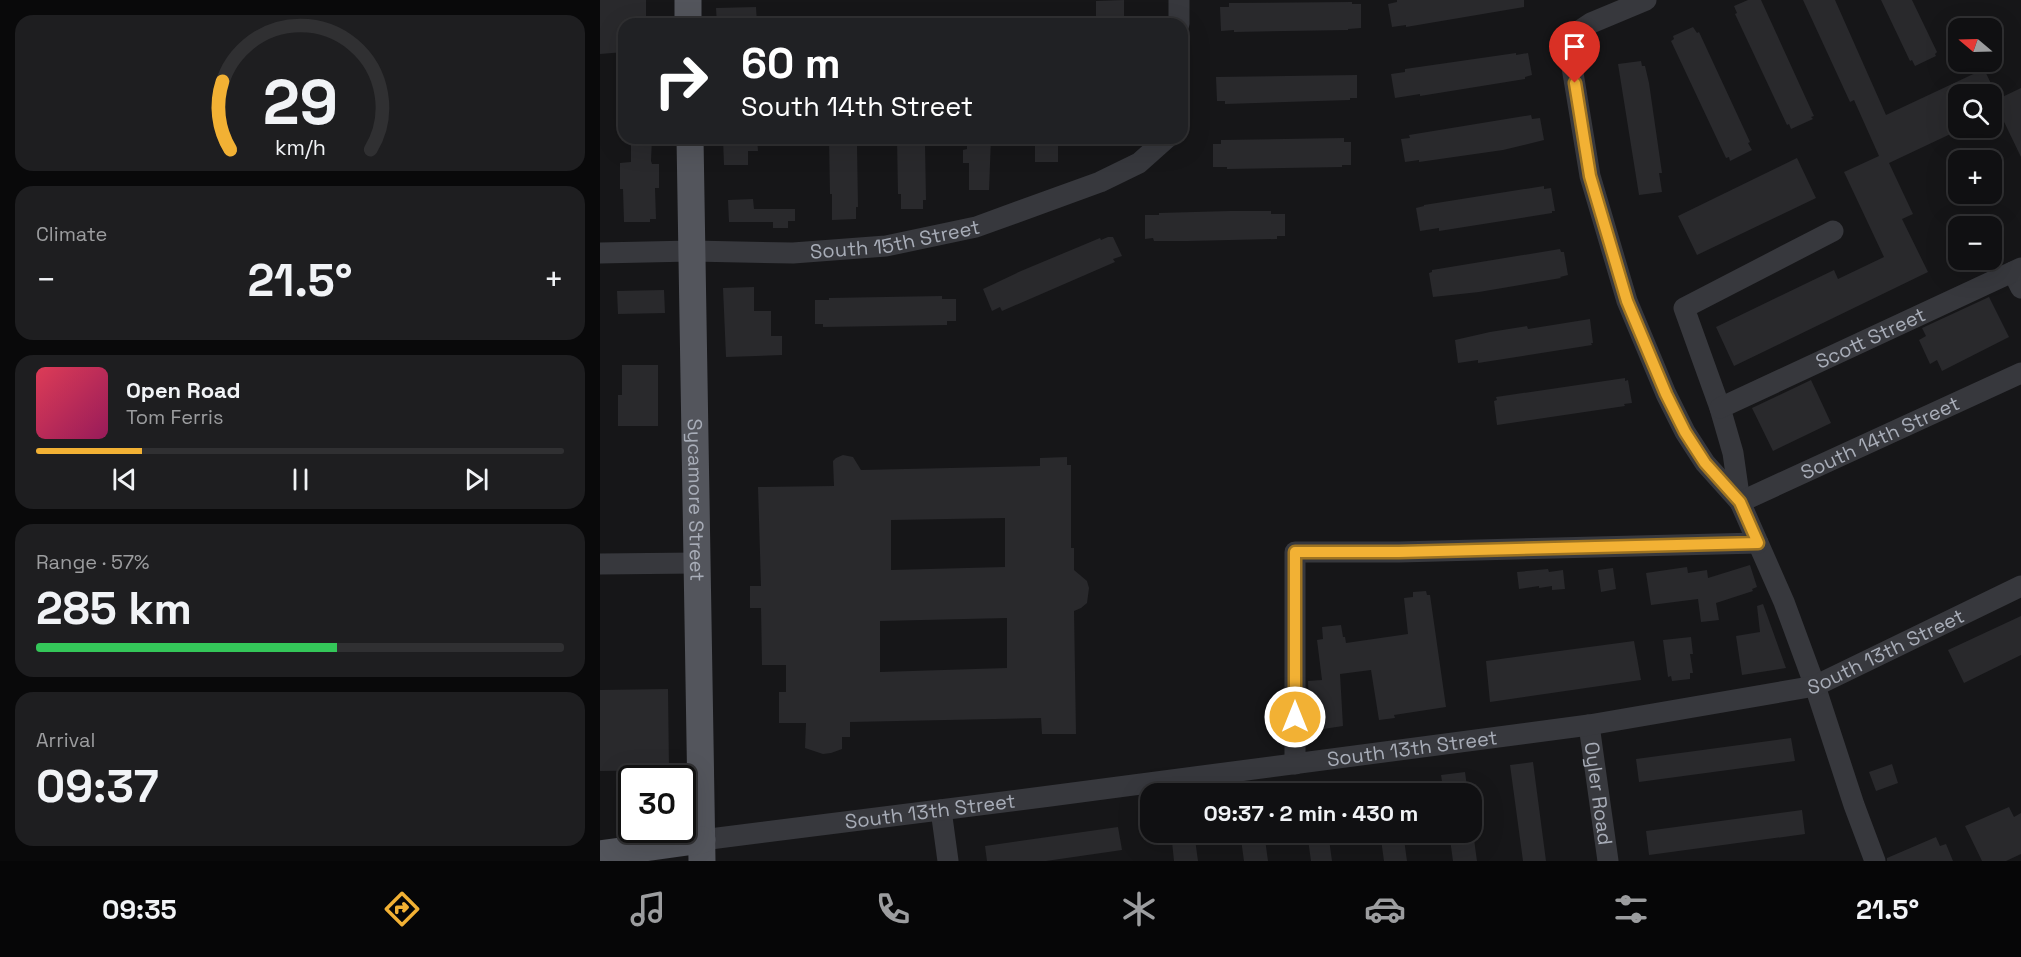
<!DOCTYPE html>
<html lang="en">
<head>
<meta charset="utf-8">
<style>
	body { margin:0; font-family:"Space Grotesk",sans-serif; background:#1e1e20; color:#f1f3f6; height:100vh; display:flex; flex-direction:column; font-size:22px; white-space:nowrap }
	* { box-sizing:border-box; margin:0 }
	p { font-size:20px; color:#9c9d9f }
	.icon { flex:none; width:33px; height:33px; fill:none; stroke:currentColor; stroke-width:2; stroke-linecap:round; stroke-linejoin:round }
	.map { position:relative; flex:1; overflow:hidden }
	.details { display:flex; flex-direction:column; gap:15px; padding:15px; background:#09090a; width:600px }
	.details>* { flex:none }
	.banner { position:absolute; left:18px; top:18px; width:570px; height:126px; border-radius:18px; box-shadow:0 6px 24px #0002,0 0 0 2px #303032; background:#202124; color:#fff; overflow:hidden }
	.needle { width:39px; rotate:289deg }
	.fabs { position:absolute; left:1348px; top:18px; display:grid; gap:12px }
	.fabs a { display:grid; place-items:center; width:54px; height:54px; border-radius:12px; background:#101012; box-shadow:0 6px 24px #0002,0 0 0 2px #303032; font-size:30px }
	.speed { position:absolute; left:18px; top:765px; display:flex; gap:12px; font-size:30px; font-weight:700; text-align:center }
	.speed>* { display:grid; place-content:center; width:78px; height:78px; border-radius:50%; background:#101012; box-shadow:0 6px 24px #0002,0 0 0 2px #303032; line-height:1 }
	.speed .limit { border:3px solid #111; border-radius:9px; background:#fff; color:#111 }
	.pin { position:absolute; display:grid; place-items:center; width:51px; height:51px; color:#fff; margin:-62px -26px; border-radius:50% 50% 50% 0; rotate:-45deg; box-shadow:0 0 6px #0007 }
	.pin .icon { rotate:45deg }
	.me { position:absolute; width:66px; margin:-33px; rotate:0deg; stroke-linejoin:round; filter:drop-shadow(0 0 4px #0008) }
	.turn { display:flex; align-items:center; gap:21px; height:126px; padding:0 24px; font-size:27px }
	.turn .icon { width:78px; height:78px; stroke-width:2.5 }
	.turn b { display:block; font-size:42px; line-height:51px }
	.big { font-size:45px; font-weight:700; line-height:1.1 }
	.details .widget { flex:1; display:flex; flex-direction:column; justify-content:center; gap:9px; min-width:0; padding:0 21px; border-radius:18px; background:#1e1e20 }
	.details .dial { align-items:center; gap:0 }
	.dial svg { height:156px; overflow:visible; fill:none; stroke:#303032; stroke-width:7; stroke-linecap:round; text-anchor:middle }
	.dial text { fill:#f1f3f6; stroke:none }
	.song { display:flex; align-items:center; gap:18px }
	.cover { width:72px; height:72px; border-radius:9px; background:linear-gradient(135deg,hsl(350 70% 55%),hsl(330 70% 35%)) }
	.played { height:6px; border-radius:3px; background:linear-gradient(90deg,#f2b134 20%,#303032 20%) }
	.keys { display:flex; justify-content:space-around; direction:ltr }
	.heat { display:flex; justify-content:space-between; align-items:center; font-size:33px; direction:ltr }
	.charge { height:9px; border-radius:4px; background:linear-gradient(90deg,#34c759 57%,#303032 0) }
	.trip { position:absolute; left:540px; top:783px; width:342px; height:60px; border-radius:18px; background:#101012; box-shadow:0 6px 24px #0002,0 0 0 2px #303032; font-weight:700; line-height:60px; text-align:center }
	.menu { display:flex; height:96px; justify-content:space-around; align-items:center; background:#060607; color:#9c9d9f }
	.menu .icon { width:42px; height:42px }
	.menu .selected { color:#f2b134 }
	.menu b { font-size:27px; color:#f1f3f6 }
	main { display:flex; flex:1; min-height:0 }
	.map>svg:first-child { display:block }
	.building { fill:#29292c; fill-rule:evenodd }
	.lines { fill:none; stroke-linecap:round; stroke-linejoin:round }
	.minor { stroke:#37383d; stroke-width:21 }
	.major { stroke:#53555c; stroke-width:27 }
	.route-casing { stroke:#9d7322; stroke-width:15 }
	.route { stroke:#f2b134; stroke-width:10 }
	.labels { text-anchor:middle; stroke-width:6; stroke-linejoin:round; paint-order:stroke }
	.street-label { font-size:20px; fill:#a8adb8; stroke:#111113 }
</style>
</head>
<body>
<main>
<section class="details">
<div class="widget dial"><svg viewBox="0 0 100 80">
<path d="M14 69A42 42 0 1 1 86 69"/>
<path d="M14 69A42 42 0 0 1 10 34" stroke="#f2b134"/>
<text x="50" y="56" font-size="32" font-weight="700">29</text>
<text x="50" y="72" font-size="11">km/h</text>
</svg></div>
<div class="widget"><p>Climate</p>
<div class="heat"><a>−</a><b class="big">21.5°</b><a>+</a></div>
</div>
<div class="widget">
<div class="song"><i class="cover"></i><div><b>Open Road</b><p>Tom Ferris</p></div></div>
<div class="played"></div>
<div class="keys"><svg class="icon" aria-label="previous" viewBox="0 0 24 24"><path d="M18 5L8 12l10 7zM5 5v14"/></svg><svg class="icon" aria-label="pause" viewBox="0 0 24 24"><path d="M8 5v14M16 5v14"/></svg><svg class="icon" aria-label="next" viewBox="0 0 24 24"><path d="M6 5l10 7-10 7zM19 5v14"/></svg></div>
</div>
<div class="widget"><p>Range · 57%</p><b class="big">285 km</b><div class="charge"></div></div>
<div class="widget"><p>Arrival</p><b class="big">09:37</b></div>
</section>
<div class="map">
<svg width="1421" height="861" viewBox="0 0 1421 861">
	<rect width="100%" height="100%" fill="#161618"/>
	<path class="building" d="M0,0H46V24H24V52L0,54Z
		M524,0V24H498V19H496V1Z
		M797,0H924V7L806,27V25L792,27L788,4L797,2Z
		M1148,0H1161L1214,116L1211,117L1213,119L1191,129L1189,124L1187,125L1135,14L1137,13L1134,6Z
		M1203,0H1235L1286,115L1384,69L1396,94H1359V130L1289,163L1313,214L1302,219L1328,272L1134,366L1116,327L1234,270L1238,279L1284,257L1244,172L1279,156L1254,100L1250,102Z
		M1281,0H1312L1337,52L1335,54L1336,56L1315,66L1312,60L1310,61Z
		M752,2V4H761V28L748,29V30L686,31L634,32V30L621,31L620,7H629V3Z
		M156,7L157,24H117L116,8Z
		M1093,27L1097,33L1099,32L1150,142L1148,143L1152,150L1130,161L1129,157L1126,158L1071,41L1074,39L1073,36Z
		M916,53V55L928,53L932,75L925,77V79L820,96V94L795,98L791,74L805,72V69Z
		M1041,61L1042,66H1045L1049,83L1062,173H1059L1062,192L1039,195L1018,64Z
		M757,75V98H750V100L625,104V101H617L616,77Z
		M1421,88V157L1394,101Z
		M931,115L932,119L940,118L944,140L903,150L819,162V160L805,162L801,139L810,138L809,135Z
		M31,138H52L51,161L52,164H59V188H55L56,219H50V222H24L23,189H20V163L31,162Z
		M123,138H157L158,151H148V165H124Z
		M229,138H254V145H257L258,207H256V219L232,220V194H230Z
		M297,138H322V144H325L326,200H323V209H301V194H298Z
		M367,138H391L389,190H369V163H363V150L367,149Z
		M435,138H458V162H435Z
		M744,138V142H751V165H742V167L627,169V167H613V144H621V140Z
		M1197,158L1216,198L1097,255L1078,216Z
		M944,186V189L951,188L955,211H952V213L839,231V228L820,231L816,208L824,206V205Z
		M153,199L154,209H195V221H188V228H173V222H129L128,200Z
		M630,211H671V214H685V236H677V239L588,241H554L553,238L545,239V215H559V213Z
		M508,237H513L522,256L513,259L515,262L402,311L400,307L392,311L383,289L421,271L500,238L501,240Z
		M960,249L961,252H964L968,275L960,277L961,278L879,292L833,297L829,273L832,272V270Z
		M154,287V311H171V336H182V355L126,357L123,288Z
		M64,290L65,313L18,314L17,291Z
		M342,296V299H356V321H347V325L223,327V324H215V300H229V298Z
		M1389,297L1409,337L1342,371L1337,360L1330,364L1319,340L1326,336L1322,328Z
		M990,319L993,343H991L992,345L878,363V360L858,363L855,340L890,332L927,326L928,329Z
		M22,365H58V426H18V395H22Z
		M1025,378V381L1028,380L1032,403L1024,404L1025,406L897,425L894,401L897,400L896,397Z
		M1211,380L1231,423L1173,451L1152,408Z
		M243,455L253,457L261,470L440,466V458L467,457V465H471V548H474V570L487,581L489,588L487,603L481,608L474,611L476,734H442L441,718L250,722V737H242V749L231,753L223,754L205,748L206,723H179V692H186V665H162L161,608H150V586H161L158,487L234,486L233,461L236,458ZM405,518V567L291,570V520ZM407,618V668L280,672V621Z
		M1150,565L1157,587L1152,589L1153,591L1116,603L1119,620L1101,622L1098,599L1051,605L1046,573L1087,567L1088,573L1107,570L1108,578Z
		M1013,568L1016,589L1001,592L998,570Z
		M948,569L949,572L963,570L965,589L952,590V586L939,588V586L919,589L917,572Z
		M826,591L827,595H830L846,707L794,715L795,718L779,720L771,670L740,674L743,726L710,731L708,681L722,680L717,640L723,639L722,627L741,625L743,637H745L746,643L808,634L804,598L813,597V592Z
		M1163,604L1186,668L1142,675L1136,636L1160,632L1157,606Z
		M1421,616V655L1364,683L1348,650Z
		M1091,637L1093,654H1090L1093,673H1090V679L1072,681L1071,676L1068,677L1063,640Z
		M1034,641L1041,680L890,702L886,661Z
		M68,689L69,770L0,771V690Z
		M1191,738L1195,761L1039,782L1036,759Z
		M933,762L946,861H923L910,765Z
		M1292,764L1298,783L1276,791L1269,772Z
		M865,772L868,794H844L841,775Z
		M1409,807L1414,817L1421,813V854L1406,861H1382L1365,826Z
		M1202,810L1205,834L1049,855L1046,831Z
		M518,827L522,850L446,861H387L385,846Z
		M571,832H594L598,861H574Z
		M640,832H664L668,861H644Z
		M707,832H728L732,861H711Z
		M780,832H803L807,861H784Z
		M849,832H873L877,861H853Z
		M1336,837L1340,846L1346,844L1353,861H1287V858Z"/>
	<g class="lines">
		<g class="minor">
			<path d="M1046,0L991,23L976,33L972,48V67L990,176L1027,301L1066,394L1085,432L1105,463L1140,502"/>
			<path d="M579,24V0"/>
			<path d="M1233,231L1084,308L1120,408L1133,453L1140,502L1184,602L1215,686L1254,805L1275,861"/>
			<path id="s1" d="M0,253L92,251L193,253L286,246L376,227L500,182L539,163L567,138"/>
			<path d="M1413,272L1421,288"/>
			<path id="s2" d="M1120,408L1421,268"/>
			<path id="s3" d="M1140,502L1421,373"/>
			<path d="M0,564L97,563"/>
			<path id="s4" d="M989,725L1008,861"/>
			<path d="M695,764V552H799L1158,543"/>
			<path d="M341,810L348,861"/>
			<path id="s5" d="M102,840L450,796L989,725L1215,686L1421,586"/>
		</g>
		<g class="major">
			<path d="M88,0V24"/>
			<path id="s6" d="M90,138L102,861"/>
			<path d="M0,854L102,840"/>
		</g>
	</g>
	<g class="lines">
		<defs>
			<path id="route" d="M695,717V552H799L1158,543L1140,502L1105,463L1085,432L1066,394L1027,301L990,176L975,83"/>
		</defs>
		<use href="#route" class="route-casing"/>
		<use href="#route" class="route"/>
	</g>
	<g class="labels">
		<g class="street-label">
			<text dy="7" stroke="none"><textPath href="#s1" startOffset="296">South 15th Street</textPath></text>
			<text dy="7" stroke="none"><textPath href="#s2" startOffset="166">Scott Street</textPath></text>
			<text dy="7" stroke="none"><textPath href="#s3" startOffset="154">South 14th Street</textPath></text>
			<text dy="7" stroke="none"><textPath href="#s6" startOffset="362">Sycamore Street</textPath></text>
			<text dy="7" stroke="none"><textPath href="#s5" startOffset="1202">South 13th Street</textPath></text>
			<text dy="7" stroke="none"><textPath href="#s5" startOffset="716">South 13th Street</textPath></text>
			<text dy="7" stroke="none"><textPath href="#s4" startOffset="69">Oyler Road</textPath></text>
			<text dy="7" stroke="none"><textPath href="#s5" startOffset="230">South 13th Street</textPath></text>
		</g>
	</g>
</svg>
<div class="fabs">
<a><svg class="needle" viewBox="-14 -14 28 28"><path d="M0-13l5 13h-10z" fill="#e53935"/><path d="M0 13l5-13h-10z" fill="#9c9d9f"/></svg></a>
<a><svg class="icon" aria-label="search" viewBox="0 0 24 24"><circle cx="10" cy="10" r="6"/><path d="M15 15l6 6"/></svg></a>
<a>+</a>
<a>−</a>
</div>
<div class="speed"><div class="limit">30</div></div>
<div class="pin" style="left:975px;top:83px;background:#d93025"><svg class="icon" aria-label="arrive" viewBox="0 0 24 24"><path d="M6 21V4h12l-3 4 3 4H6"/></svg></div>
<svg class="me" style="left:695px;top:717px" viewBox="-20 -20 40 40"><circle r="17" fill="#f2b134" stroke="#fff" stroke-width="3"/><path d="M0-11L8 9 0 5-8 9z" fill="#fff"/></svg>
<div class="trip">09:37 · 2 min · 430 m</div>
<div class="banner">
<div class="turn"><svg class="icon" aria-label="right" viewBox="0 0 24 24"><path d="M7 20v-9h11M14 6l5 5-5 5"/></svg><div><b>60 m</b>South 14th Street</div></div>
</div>
</div>
</main>
<nav class="menu">
<b>09:35</b>
<svg class="icon selected" aria-label="directions" viewBox="0 0 24 24"><path d="M12 3l9 9-9 9-9-9zM9 14v-3h6M13 9l2 2-2 2"/></svg>
<svg class="icon" aria-label="music" viewBox="0 0 24 24"><path d="M9 18V5l10-2v13"/><circle cx="6" cy="18" r="3"/><circle cx="16" cy="16" r="3"/></svg>
<svg class="icon" aria-label="phone" viewBox="0 0 24 24"><path d="M5 4h4l2 5-3 2q2 4 5 5l2-3 5 2v4C11 20 4 13 5 4z"/></svg>
<svg class="icon" aria-label="climate" viewBox="0 0 24 24"><path d="M12 3v18M4 7l16 10M4 17L20 7"/></svg>
<svg class="icon" aria-label="car" viewBox="0 0 24 24"><path d="M5 17H2v-5l4-1 3-4h7l3 4 3 1v5h-3M9 17h6M6 11h13"/><circle cx="7" cy="17" r="2"/><circle cx="17" cy="17" r="2"/></svg>
<svg class="icon" aria-label="filters" viewBox="0 0 24 24"><path d="M4 7h16M4 17h16"/><circle cx="9" cy="7" r="2"/><circle cx="15" cy="17" r="2"/></svg>
<b>21.5°</b>
</nav>
</body>
</html>
